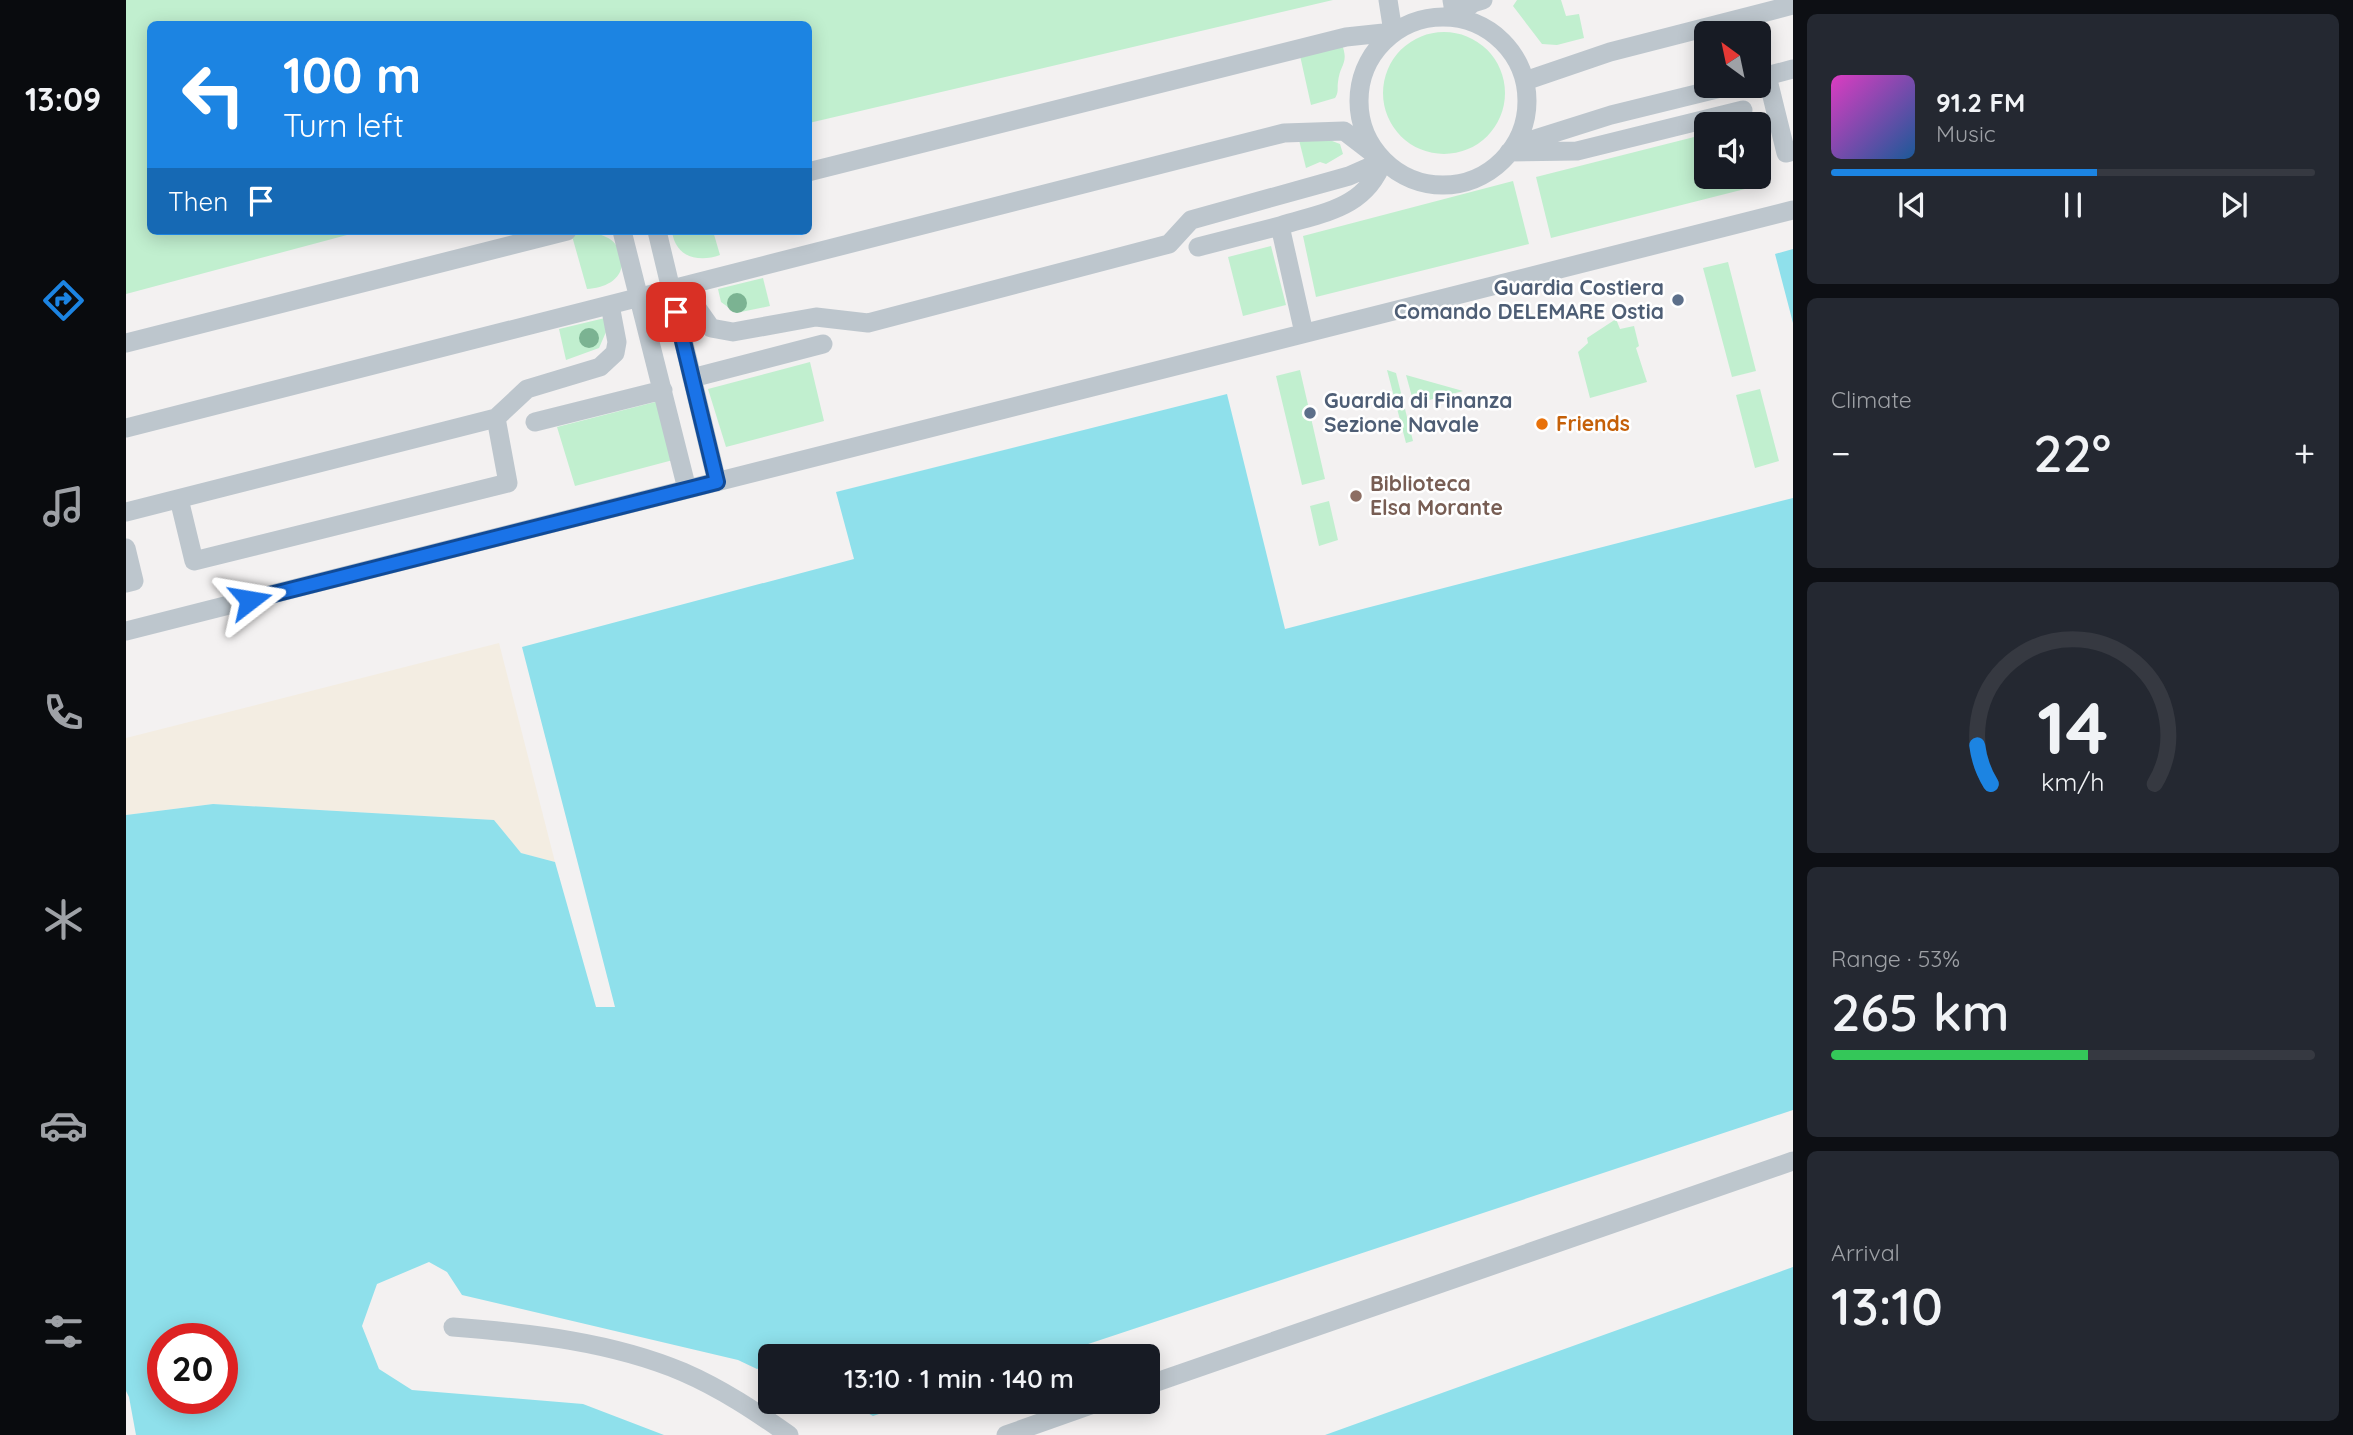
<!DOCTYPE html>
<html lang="en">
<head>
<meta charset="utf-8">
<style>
	body { margin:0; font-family:Quicksand,sans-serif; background:#242831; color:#f1f3f6; height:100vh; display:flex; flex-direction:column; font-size:26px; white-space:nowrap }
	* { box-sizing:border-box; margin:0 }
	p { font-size:23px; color:#9ea1a6 }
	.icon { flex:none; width:38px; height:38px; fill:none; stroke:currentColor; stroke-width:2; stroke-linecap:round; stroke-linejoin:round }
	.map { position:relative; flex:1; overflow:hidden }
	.side { display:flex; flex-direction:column; gap:14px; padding:14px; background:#0d0f14; width:560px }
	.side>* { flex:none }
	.top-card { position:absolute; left:21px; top:21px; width:665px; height:214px; border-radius:10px; box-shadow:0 4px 18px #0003; background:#1c84e2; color:#fff; overflow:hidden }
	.needle { width:46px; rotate:327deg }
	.fabs { position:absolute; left:1568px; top:21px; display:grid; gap:14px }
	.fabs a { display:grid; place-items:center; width:77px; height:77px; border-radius:10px; background:#171b24; box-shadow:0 4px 18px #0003; font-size:35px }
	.speed { position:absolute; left:21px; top:1323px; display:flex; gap:14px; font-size:35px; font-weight:700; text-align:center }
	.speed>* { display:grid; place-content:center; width:91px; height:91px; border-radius:50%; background:#171b24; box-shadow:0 4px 18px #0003; line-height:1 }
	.speed .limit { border:10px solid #d22; background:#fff; color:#111 }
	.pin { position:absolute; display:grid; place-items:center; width:60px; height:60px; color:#fff; margin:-30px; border-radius:14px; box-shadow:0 4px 10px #0006 }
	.me { position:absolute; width:77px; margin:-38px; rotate:76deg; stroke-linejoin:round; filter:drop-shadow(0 0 5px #0008) }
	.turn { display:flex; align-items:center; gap:24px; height:147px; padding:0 21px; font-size:32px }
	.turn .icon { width:91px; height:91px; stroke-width:2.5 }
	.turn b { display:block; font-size:49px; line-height:60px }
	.then { display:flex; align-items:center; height:66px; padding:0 21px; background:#0003; gap:14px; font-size:26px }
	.big { font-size:52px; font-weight:600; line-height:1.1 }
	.side .tile { flex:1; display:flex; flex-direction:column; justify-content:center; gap:10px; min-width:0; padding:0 24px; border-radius:10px; background:#242831 }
	.side .dial { align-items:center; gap:0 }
	.dial svg { height:182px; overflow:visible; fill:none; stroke:#363941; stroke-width:7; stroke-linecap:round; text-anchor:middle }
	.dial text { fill:#f1f3f6; stroke:none }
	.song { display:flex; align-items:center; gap:21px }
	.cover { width:84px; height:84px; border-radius:10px; background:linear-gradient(135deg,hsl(310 70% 55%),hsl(210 70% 35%)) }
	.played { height:7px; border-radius:4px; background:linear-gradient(90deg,#1c84e2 55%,#363941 55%) }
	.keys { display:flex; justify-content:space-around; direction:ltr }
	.heat { display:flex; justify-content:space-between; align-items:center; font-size:38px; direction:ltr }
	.charge { height:10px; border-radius:5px; background:linear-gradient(90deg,#34c759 53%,#363941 0) }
	.trip { position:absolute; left:632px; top:1344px; width:402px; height:70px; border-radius:10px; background:#171b24; box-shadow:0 4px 18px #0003; font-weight:600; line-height:70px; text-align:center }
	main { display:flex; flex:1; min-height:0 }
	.tabs { display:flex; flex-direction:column; width:126px; justify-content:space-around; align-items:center; background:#090b0e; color:#9ea1a6 }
	.tabs .icon { width:49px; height:49px }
	.tabs .active { color:#1c84e2 }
	.tabs b { font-size:32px; color:#f1f3f6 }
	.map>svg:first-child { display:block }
	.green { fill:#c1efcf }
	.sand { fill:#f3ede2 }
	.water { fill:#8fe0eb; fill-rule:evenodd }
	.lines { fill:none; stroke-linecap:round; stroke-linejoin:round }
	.service { stroke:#bdc6cd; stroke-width:19 }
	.tree { fill:#7bb392 }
	.route-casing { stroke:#114b97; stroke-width:18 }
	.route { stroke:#1a73e8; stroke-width:12 }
	.service-dot { fill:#5c6f8a; stroke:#fff; stroke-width:2.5 }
	.food-dot { fill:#e8710a; stroke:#fff; stroke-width:2.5 }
	.education-dot { fill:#8d6e63; stroke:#fff; stroke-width:2.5 }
	.labels { text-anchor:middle; stroke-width:5; stroke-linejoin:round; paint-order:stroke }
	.service-label { font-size:21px; font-weight:bold; fill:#4e5e75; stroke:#fff; text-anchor:end }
	.food-label { font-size:21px; font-weight:bold; fill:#c56008; stroke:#fff; text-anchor:start }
	.education-label { font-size:21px; font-weight:bold; fill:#785e54; stroke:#fff; text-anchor:start }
</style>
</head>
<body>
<main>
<nav class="tabs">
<b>13:09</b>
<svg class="icon active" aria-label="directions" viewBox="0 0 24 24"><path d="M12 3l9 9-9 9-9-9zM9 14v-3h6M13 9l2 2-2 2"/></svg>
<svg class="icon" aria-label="music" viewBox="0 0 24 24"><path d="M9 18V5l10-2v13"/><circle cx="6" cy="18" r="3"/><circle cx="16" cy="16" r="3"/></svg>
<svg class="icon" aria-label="phone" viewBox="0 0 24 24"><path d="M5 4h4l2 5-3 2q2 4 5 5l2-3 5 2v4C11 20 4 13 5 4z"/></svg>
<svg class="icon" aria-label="climate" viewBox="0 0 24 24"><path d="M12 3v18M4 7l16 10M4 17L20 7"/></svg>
<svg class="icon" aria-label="car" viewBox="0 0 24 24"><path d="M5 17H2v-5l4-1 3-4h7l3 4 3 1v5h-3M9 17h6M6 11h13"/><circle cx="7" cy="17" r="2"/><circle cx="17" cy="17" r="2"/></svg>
<svg class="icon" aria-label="filters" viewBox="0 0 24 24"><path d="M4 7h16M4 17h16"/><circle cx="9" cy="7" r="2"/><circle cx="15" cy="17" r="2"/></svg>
</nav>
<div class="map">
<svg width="1667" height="1435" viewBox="0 0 1667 1435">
	<rect width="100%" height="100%" fill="#f3f1f1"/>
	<path class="green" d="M0,0H1207L683,123L682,24H24V231H236L0,294Z
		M1391,0H1435L1440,16L1453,14L1458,38L1431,45L1416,44L1387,6Z
		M1257 93a61 61 0 1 1 122 0a61 61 0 1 1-122 0Z
		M1215,42C1224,64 1214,63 1212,82C1211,89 1213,92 1209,98L1185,105L1173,51Z
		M1580,134V177H1620L1623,188L1425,238L1410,177Z
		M1201,139L1214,144L1217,154L1200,164L1194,162L1180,168L1173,140Z
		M1387,181L1403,244L1190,297L1177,236Z
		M546,231H587L594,255C572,263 549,257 546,231Z
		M458,233C465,234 473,233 480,237C489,241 491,246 494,254C502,277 481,288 461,289L446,236Z
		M1145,246L1160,305L1117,316L1102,257Z
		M1602,262L1630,371L1606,377L1577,268Z
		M637,278L644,306L610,313L595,302L592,289Z
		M479,318L480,332L473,348L440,360L433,329Z
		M1490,319L1494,329L1508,326L1513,346L1510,348L1521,382L1464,398L1452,352L1462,343L1461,338Z
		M684,362L698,421L600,447L582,389Z
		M1174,370L1199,479L1176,485L1150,376Z
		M1261,370L1270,373L1287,441L1280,443Z
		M1280,375L1337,391L1288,404Z
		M1634,389L1653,461L1629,468L1610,395Z
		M533,401L547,460L449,486L431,427Z
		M1203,501L1212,540L1193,546L1184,506Z"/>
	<path class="sand" d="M373,643L429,862L395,853L368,820L87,804L0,815V738Z"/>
	<path class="water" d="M1667,249V323L1649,254Z
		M1101,394L1159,629L1667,498V1110L926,1356H644V1361L631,1369L612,1360L336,1295L321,1272L303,1262L251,1284L236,1326L253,1369L286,1390L457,1404L538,1435H10L3,1397L0,1391V815L87,804L368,820L395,853L429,862L470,1007H489L396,647L728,559L710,492ZM37,1339H96V1398H37Z
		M1667,1267V1435H1199Z
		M721,1402H789L747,1416Z"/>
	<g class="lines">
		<path class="service" d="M1326,0L1329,17L1347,3L1357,0
			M1233 101a84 84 0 1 1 168 0a84 84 0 1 1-168 0Z
			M1641,76L1660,153L1667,151
			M1633,78L1667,69
			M1399,81L1484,52L1667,5
			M1390,145L1485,115L1603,86
			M1383,152L1451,151L1617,110
			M682,172L1220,37L1267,32L1262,0
			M496,231L561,489
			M531,231L591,482
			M1072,247L1154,226
			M566,285L571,308L585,328L607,332L690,317L742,323L1043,244L1065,220L1223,176L1257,161
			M0,343L441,231
			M566,378L697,344
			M409,422L537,390
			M0,428L1158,133L1218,131L1257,161C1239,209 1198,212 1154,226L1178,333
			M53,499L68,561L382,483L370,418
			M0,512L370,418L401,389L474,367L489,353L491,342L484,305
			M0,548L8,581L0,583
			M0,631L1667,210
			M327,1327C404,1333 486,1342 557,1372C596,1389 629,1411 663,1435
			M1022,1385L1667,1161
			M880,1435L973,1402"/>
	</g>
	<g class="tree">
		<circle cx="611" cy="303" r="10"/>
		<circle cx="463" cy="338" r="10"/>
	</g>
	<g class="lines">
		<defs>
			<path id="route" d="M124,600L591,482L550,312"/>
		</defs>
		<use href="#route" class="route-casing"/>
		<use href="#route" class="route"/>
	</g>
	<g class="service-dot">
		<circle cx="1552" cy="300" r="7"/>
		<circle cx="1184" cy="413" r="7"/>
	</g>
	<circle class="food-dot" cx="1416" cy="424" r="7"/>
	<circle class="education-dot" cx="1230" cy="496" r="7"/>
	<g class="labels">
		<g class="service-label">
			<text x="1538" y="295">Guardia Costiera<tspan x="1538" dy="24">Comando DELEMARE Ostia</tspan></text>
			<text x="1198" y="408" text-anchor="start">Guardia di Finanza<tspan x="1198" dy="24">Sezione Navale</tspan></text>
		</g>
		<g class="food-label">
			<text x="1430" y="431">Friends</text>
		</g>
		<g class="education-label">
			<text x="1244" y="491">Biblioteca<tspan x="1244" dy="24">Elsa Morante</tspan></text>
		</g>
	</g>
</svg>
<div class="fabs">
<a><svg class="needle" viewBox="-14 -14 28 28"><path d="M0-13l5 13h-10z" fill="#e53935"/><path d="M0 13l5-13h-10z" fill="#9ea1a6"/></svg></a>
<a><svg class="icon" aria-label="sound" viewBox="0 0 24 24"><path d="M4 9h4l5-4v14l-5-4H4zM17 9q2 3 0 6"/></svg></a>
</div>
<div class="speed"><div class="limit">20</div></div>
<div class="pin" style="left:550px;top:312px;background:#d93025"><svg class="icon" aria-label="arrive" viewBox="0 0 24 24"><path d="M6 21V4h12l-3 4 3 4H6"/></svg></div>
<svg class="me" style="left:124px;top:600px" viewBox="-20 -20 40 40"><path d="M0-17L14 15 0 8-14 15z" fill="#1a73e8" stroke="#fff" stroke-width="4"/></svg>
<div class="trip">13:10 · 1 min · 140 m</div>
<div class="top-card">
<div class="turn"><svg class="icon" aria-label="left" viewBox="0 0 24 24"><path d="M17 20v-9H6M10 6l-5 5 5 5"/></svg><div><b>100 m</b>Turn left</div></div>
<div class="then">Then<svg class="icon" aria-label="arrive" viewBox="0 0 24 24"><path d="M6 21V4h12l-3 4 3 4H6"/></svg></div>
</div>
</div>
<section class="side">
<div class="tile">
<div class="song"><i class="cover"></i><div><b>91.2 FM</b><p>Music</p></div></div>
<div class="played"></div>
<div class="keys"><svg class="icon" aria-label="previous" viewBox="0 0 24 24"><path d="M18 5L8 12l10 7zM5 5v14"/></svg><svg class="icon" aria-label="pause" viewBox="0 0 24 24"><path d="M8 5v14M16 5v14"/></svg><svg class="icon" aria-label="next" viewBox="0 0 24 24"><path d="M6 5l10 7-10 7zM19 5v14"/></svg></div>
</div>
<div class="tile"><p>Climate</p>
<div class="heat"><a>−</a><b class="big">22°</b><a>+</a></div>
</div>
<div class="tile dial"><svg viewBox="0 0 100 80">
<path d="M14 69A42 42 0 1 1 86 69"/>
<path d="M14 69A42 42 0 0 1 8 52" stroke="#1c84e2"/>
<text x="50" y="56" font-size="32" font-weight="700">14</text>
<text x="50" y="72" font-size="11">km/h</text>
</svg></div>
<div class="tile"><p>Range · 53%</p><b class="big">265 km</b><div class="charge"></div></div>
<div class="tile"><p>Arrival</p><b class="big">13:10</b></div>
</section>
</main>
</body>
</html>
